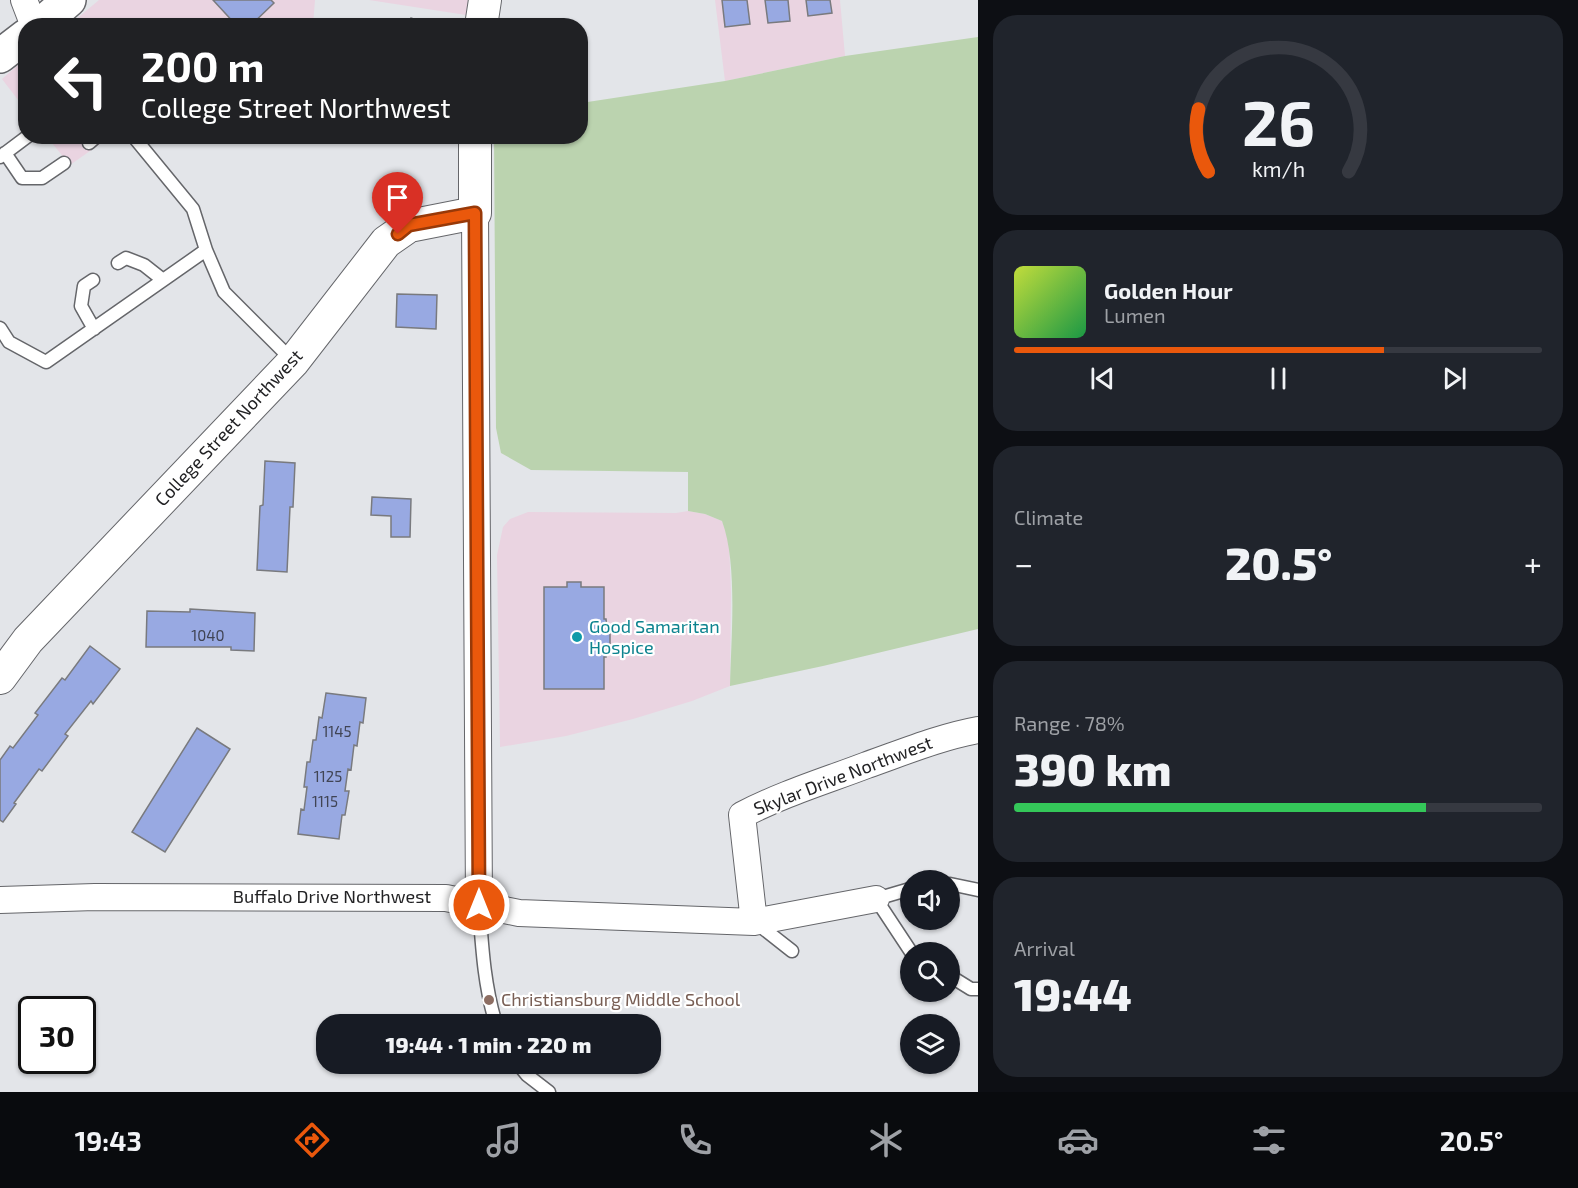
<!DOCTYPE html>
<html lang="en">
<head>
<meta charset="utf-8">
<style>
	body { margin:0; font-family:"Exo 2",sans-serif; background:#20242c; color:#f1f3f6; height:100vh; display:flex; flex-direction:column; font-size:22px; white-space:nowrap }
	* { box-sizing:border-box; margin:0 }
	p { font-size:20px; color:#9ea1a6 }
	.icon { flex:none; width:33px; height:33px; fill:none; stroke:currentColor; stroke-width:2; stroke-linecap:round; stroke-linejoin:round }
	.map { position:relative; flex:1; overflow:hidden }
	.drawer { display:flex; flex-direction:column; gap:15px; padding:15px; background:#0d0f14; width:600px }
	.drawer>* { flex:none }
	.hud { position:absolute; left:18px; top:18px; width:570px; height:126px; border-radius:24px; box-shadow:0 2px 4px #0004; background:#202124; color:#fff; overflow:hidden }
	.fabs { position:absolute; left:900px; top:870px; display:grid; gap:12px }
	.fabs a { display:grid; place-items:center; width:60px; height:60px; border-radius:50%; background:#171b24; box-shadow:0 2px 4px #0004; font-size:30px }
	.speed { position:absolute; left:18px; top:996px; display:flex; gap:12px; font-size:30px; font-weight:700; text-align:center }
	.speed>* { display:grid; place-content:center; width:78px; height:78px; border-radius:50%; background:#171b24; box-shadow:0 2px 4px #0004; line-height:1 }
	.speed .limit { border:3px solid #111; border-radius:9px; background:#fff; color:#111 }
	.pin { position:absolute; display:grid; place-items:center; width:51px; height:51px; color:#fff; margin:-62px -26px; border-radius:50% 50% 50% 0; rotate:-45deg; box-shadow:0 0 6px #0007 }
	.pin .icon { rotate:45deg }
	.me { position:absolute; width:66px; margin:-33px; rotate:0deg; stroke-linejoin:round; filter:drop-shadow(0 0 4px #0008) }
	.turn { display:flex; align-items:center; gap:21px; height:126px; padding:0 24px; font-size:27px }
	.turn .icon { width:78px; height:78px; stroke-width:2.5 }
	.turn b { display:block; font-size:42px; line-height:51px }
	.big { font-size:45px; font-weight:800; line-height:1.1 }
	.drawer .widget { flex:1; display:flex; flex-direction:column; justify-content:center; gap:9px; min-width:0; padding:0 21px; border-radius:24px; background:#20242c }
	.drawer .dial { align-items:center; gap:0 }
	.dial svg { height:156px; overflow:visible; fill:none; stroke:#363941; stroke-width:7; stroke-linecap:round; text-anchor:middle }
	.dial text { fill:#f1f3f6; stroke:none }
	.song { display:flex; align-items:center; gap:18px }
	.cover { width:72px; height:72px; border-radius:9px; background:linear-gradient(135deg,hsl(70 70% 55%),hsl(140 70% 35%)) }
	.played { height:6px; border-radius:3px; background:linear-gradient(90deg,#ea580c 70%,#363941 70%) }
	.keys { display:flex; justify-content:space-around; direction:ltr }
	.heat { display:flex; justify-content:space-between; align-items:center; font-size:33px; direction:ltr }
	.charge { height:9px; border-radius:4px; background:linear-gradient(90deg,#34c759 78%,#363941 0) }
	.trip { position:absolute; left:316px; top:1014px; width:345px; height:60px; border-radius:24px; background:#171b24; box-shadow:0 2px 4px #0004; font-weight:800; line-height:60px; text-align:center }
	.menu { display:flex; height:96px; justify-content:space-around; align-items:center; background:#090b0e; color:#9ea1a6 }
	.menu .icon { width:42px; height:42px }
	.menu .current { color:#ea580c }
	.menu b { font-size:27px; color:#f1f3f6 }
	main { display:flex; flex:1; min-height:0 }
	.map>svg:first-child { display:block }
	.commercial { fill:#ead4e1 }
	.green { fill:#bbd3af }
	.building { fill:#98a9e2; stroke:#797a7e; stroke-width:1.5 }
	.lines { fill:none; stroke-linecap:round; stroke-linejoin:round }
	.service-casing { stroke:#65666a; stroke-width:15 }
	.minor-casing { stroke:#65666a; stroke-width:28 }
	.tertiary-casing { stroke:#65666a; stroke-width:34 }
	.primary-casing { stroke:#65666a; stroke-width:36 }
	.service { stroke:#fff; stroke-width:12 }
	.minor { stroke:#fff; stroke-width:26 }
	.tertiary { stroke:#fff; stroke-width:32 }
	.primary { stroke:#fff; stroke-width:33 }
	.route-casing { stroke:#983908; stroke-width:15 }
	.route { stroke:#ea580c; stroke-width:10 }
	.culture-dot { fill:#0f9aa8; stroke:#fff; stroke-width:2 }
	.education-dot { fill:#8d6e63; stroke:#fff; stroke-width:2 }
	.labels { text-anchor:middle; stroke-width:4.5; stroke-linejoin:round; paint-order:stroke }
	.number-label { font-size:15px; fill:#404454 }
	.street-label { font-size:18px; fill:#222224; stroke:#fff }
	.culture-label { font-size:18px; fill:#0d838f; stroke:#fff; text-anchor:start }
	.education-label { font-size:18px; fill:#785e54; stroke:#fff; text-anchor:start }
</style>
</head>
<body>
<main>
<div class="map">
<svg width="978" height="1092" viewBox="0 0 978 1092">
	<rect width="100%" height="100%" fill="#e3e5e9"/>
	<path class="commercial" d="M99,0H315L313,25L68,26Z
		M369,0H468L466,15Z
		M715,0H840L845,56L725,81Z
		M25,59V109L2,79Z
		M47,137H110L70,165Z
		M688,511L705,514L722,521L729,541L731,593L730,686L692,701L633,719L566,736L500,747L497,555L503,527L510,519L528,512L676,513Z"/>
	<path class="green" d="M978,37V629L823,666L730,686C731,639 738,564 722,521L705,514L688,511V472L531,470L501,453L496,428L494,137L580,136L581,103L725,81L845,56Z"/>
	<path class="building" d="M213,0H271L274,3L250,26H237Z
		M722,0H747L750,24L725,27Z
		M765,0H788L790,21L768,23Z
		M806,0H830L832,13L808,16Z
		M411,18L432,26H408Z
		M397,294L437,295L436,329L396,327Z
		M265,461L295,463L293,507H290L287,572L257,570L260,506L263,505Z
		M372,497L411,499L410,537H391V516L371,515Z
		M567,582H581V587H604V619H606L607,629H610V645H606V657H604V689H544V587H567Z
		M190,609L255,613L254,651L231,650V647H146L147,611L190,612Z
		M90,646L120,669L93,704L91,701L65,734L68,736L42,771L39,769L14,803L16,804L3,822L0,820V760L10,746L13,748L38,715L35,713L62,678L65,680Z
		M326,693L366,698L363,723L360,722L357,746L354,745L351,770L348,769L345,791H349L345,815H342L339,839L298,834L301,809L304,810L307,787H304L307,762H310L313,740H316L319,717L322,718Z
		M197,728L230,749L165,852L132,832Z"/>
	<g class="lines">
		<defs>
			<path id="service" d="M133,136L193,209L206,250L224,292L293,361
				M89,143L97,136
				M5,153L22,178H42L64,163
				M0,157L28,136
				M118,263L126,258L144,265L163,280
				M93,280L84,286L81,306L94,329
				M0,328L9,342L46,362L206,250
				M950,884L978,890
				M910,889L876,899L911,952
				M479,905C482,946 484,985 496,1024
				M755,922L792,951
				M950,976L971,989H978
				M518,1064L527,1075L549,1092"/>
			<path id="minor" d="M24,0L34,26
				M475,213L479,905
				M0,900L95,897L446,898L519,913L754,922L876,899
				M754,922L742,815C782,794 825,781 867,765C904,752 940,737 978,730"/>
			<path id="tertiary" d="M481,26L485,0
				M0,678L28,640L293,362L386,242L409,226L475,213V136"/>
			<path id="primary" d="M39,26L69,0
				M0,56L26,36"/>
		</defs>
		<use href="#service" class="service-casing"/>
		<use href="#minor" class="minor-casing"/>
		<use href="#tertiary" class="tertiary-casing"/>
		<use href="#primary" class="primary-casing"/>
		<use href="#service" class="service"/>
		<use href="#minor" class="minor"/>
		<use href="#tertiary" class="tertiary"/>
		<use href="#primary" class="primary"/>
	</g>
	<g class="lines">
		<defs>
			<path id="route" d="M398,234L409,225L475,213L479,905"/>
		</defs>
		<use href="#route" class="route-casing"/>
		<use href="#route" class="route"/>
	</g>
	<circle class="culture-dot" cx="577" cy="637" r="6"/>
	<circle class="education-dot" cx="489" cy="1000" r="6"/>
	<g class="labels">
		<g class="number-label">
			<text x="208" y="641">1040</text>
			<text x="337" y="737">1145</text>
			<text x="328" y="782">1125</text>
			<text x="325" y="807">1115</text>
		</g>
		<g class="street-label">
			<text transform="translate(229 428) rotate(-47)" y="6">College Street Northwest</text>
			<text transform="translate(843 776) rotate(-21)" y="6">Skylar Drive Northwest</text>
			<text x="332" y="903">Buffalo Drive Northwest</text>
		</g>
		<g class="culture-label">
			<text x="589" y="633">Good Samaritan<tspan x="589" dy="21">Hospice</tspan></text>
		</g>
		<g class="education-label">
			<text x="501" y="1006">Christiansburg Middle School</text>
		</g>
	</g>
</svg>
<div class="fabs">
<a><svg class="icon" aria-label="sound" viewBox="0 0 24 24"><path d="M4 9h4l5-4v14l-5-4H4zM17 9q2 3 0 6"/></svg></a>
<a><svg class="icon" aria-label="search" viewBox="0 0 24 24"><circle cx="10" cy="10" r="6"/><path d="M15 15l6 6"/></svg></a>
<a><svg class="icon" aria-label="layers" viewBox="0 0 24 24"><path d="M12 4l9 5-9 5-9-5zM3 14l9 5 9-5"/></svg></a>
</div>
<div class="speed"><div class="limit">30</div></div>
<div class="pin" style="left:398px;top:234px;background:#d93025"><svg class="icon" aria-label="arrive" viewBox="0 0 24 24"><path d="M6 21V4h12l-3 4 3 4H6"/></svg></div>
<svg class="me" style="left:479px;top:905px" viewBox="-20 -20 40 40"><circle r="17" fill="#ea580c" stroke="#fff" stroke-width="3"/><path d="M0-11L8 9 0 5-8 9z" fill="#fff"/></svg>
<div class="trip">19:44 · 1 min · 220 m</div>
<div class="hud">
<div class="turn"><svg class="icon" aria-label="left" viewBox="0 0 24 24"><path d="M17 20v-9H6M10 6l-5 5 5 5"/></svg><div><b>200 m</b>College Street Northwest</div></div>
</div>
</div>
<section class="drawer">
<div class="widget dial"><svg viewBox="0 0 100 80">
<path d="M14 69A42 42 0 1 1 86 69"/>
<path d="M14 69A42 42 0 0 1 9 37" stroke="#ea580c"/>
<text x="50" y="56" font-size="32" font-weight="700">26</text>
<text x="50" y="72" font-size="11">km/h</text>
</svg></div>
<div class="widget">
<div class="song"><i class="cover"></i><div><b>Golden Hour</b><p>Lumen</p></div></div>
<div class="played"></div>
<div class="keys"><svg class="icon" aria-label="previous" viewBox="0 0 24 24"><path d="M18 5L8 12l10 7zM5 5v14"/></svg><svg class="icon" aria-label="pause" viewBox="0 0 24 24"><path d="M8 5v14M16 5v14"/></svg><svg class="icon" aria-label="next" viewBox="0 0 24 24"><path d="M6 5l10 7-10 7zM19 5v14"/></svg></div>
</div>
<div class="widget"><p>Climate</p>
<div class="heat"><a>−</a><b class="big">20.5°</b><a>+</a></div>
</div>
<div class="widget"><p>Range · 78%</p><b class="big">390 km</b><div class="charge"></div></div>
<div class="widget"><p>Arrival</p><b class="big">19:44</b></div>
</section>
</main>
<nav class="menu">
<b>19:43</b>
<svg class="icon current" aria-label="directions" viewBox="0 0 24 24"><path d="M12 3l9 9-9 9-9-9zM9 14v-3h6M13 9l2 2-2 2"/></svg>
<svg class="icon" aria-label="music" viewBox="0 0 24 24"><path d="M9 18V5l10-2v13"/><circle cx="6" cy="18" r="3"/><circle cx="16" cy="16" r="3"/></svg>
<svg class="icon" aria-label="phone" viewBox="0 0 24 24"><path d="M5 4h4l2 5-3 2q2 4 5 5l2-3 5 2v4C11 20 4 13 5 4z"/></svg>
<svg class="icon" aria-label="climate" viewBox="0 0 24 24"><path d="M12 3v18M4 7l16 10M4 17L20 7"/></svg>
<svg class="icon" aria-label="car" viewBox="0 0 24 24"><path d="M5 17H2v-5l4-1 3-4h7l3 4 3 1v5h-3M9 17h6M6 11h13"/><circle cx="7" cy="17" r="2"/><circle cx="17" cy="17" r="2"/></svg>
<svg class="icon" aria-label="filters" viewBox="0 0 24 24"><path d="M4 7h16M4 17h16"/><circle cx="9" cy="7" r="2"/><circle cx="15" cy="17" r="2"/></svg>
<b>20.5°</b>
</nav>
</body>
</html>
